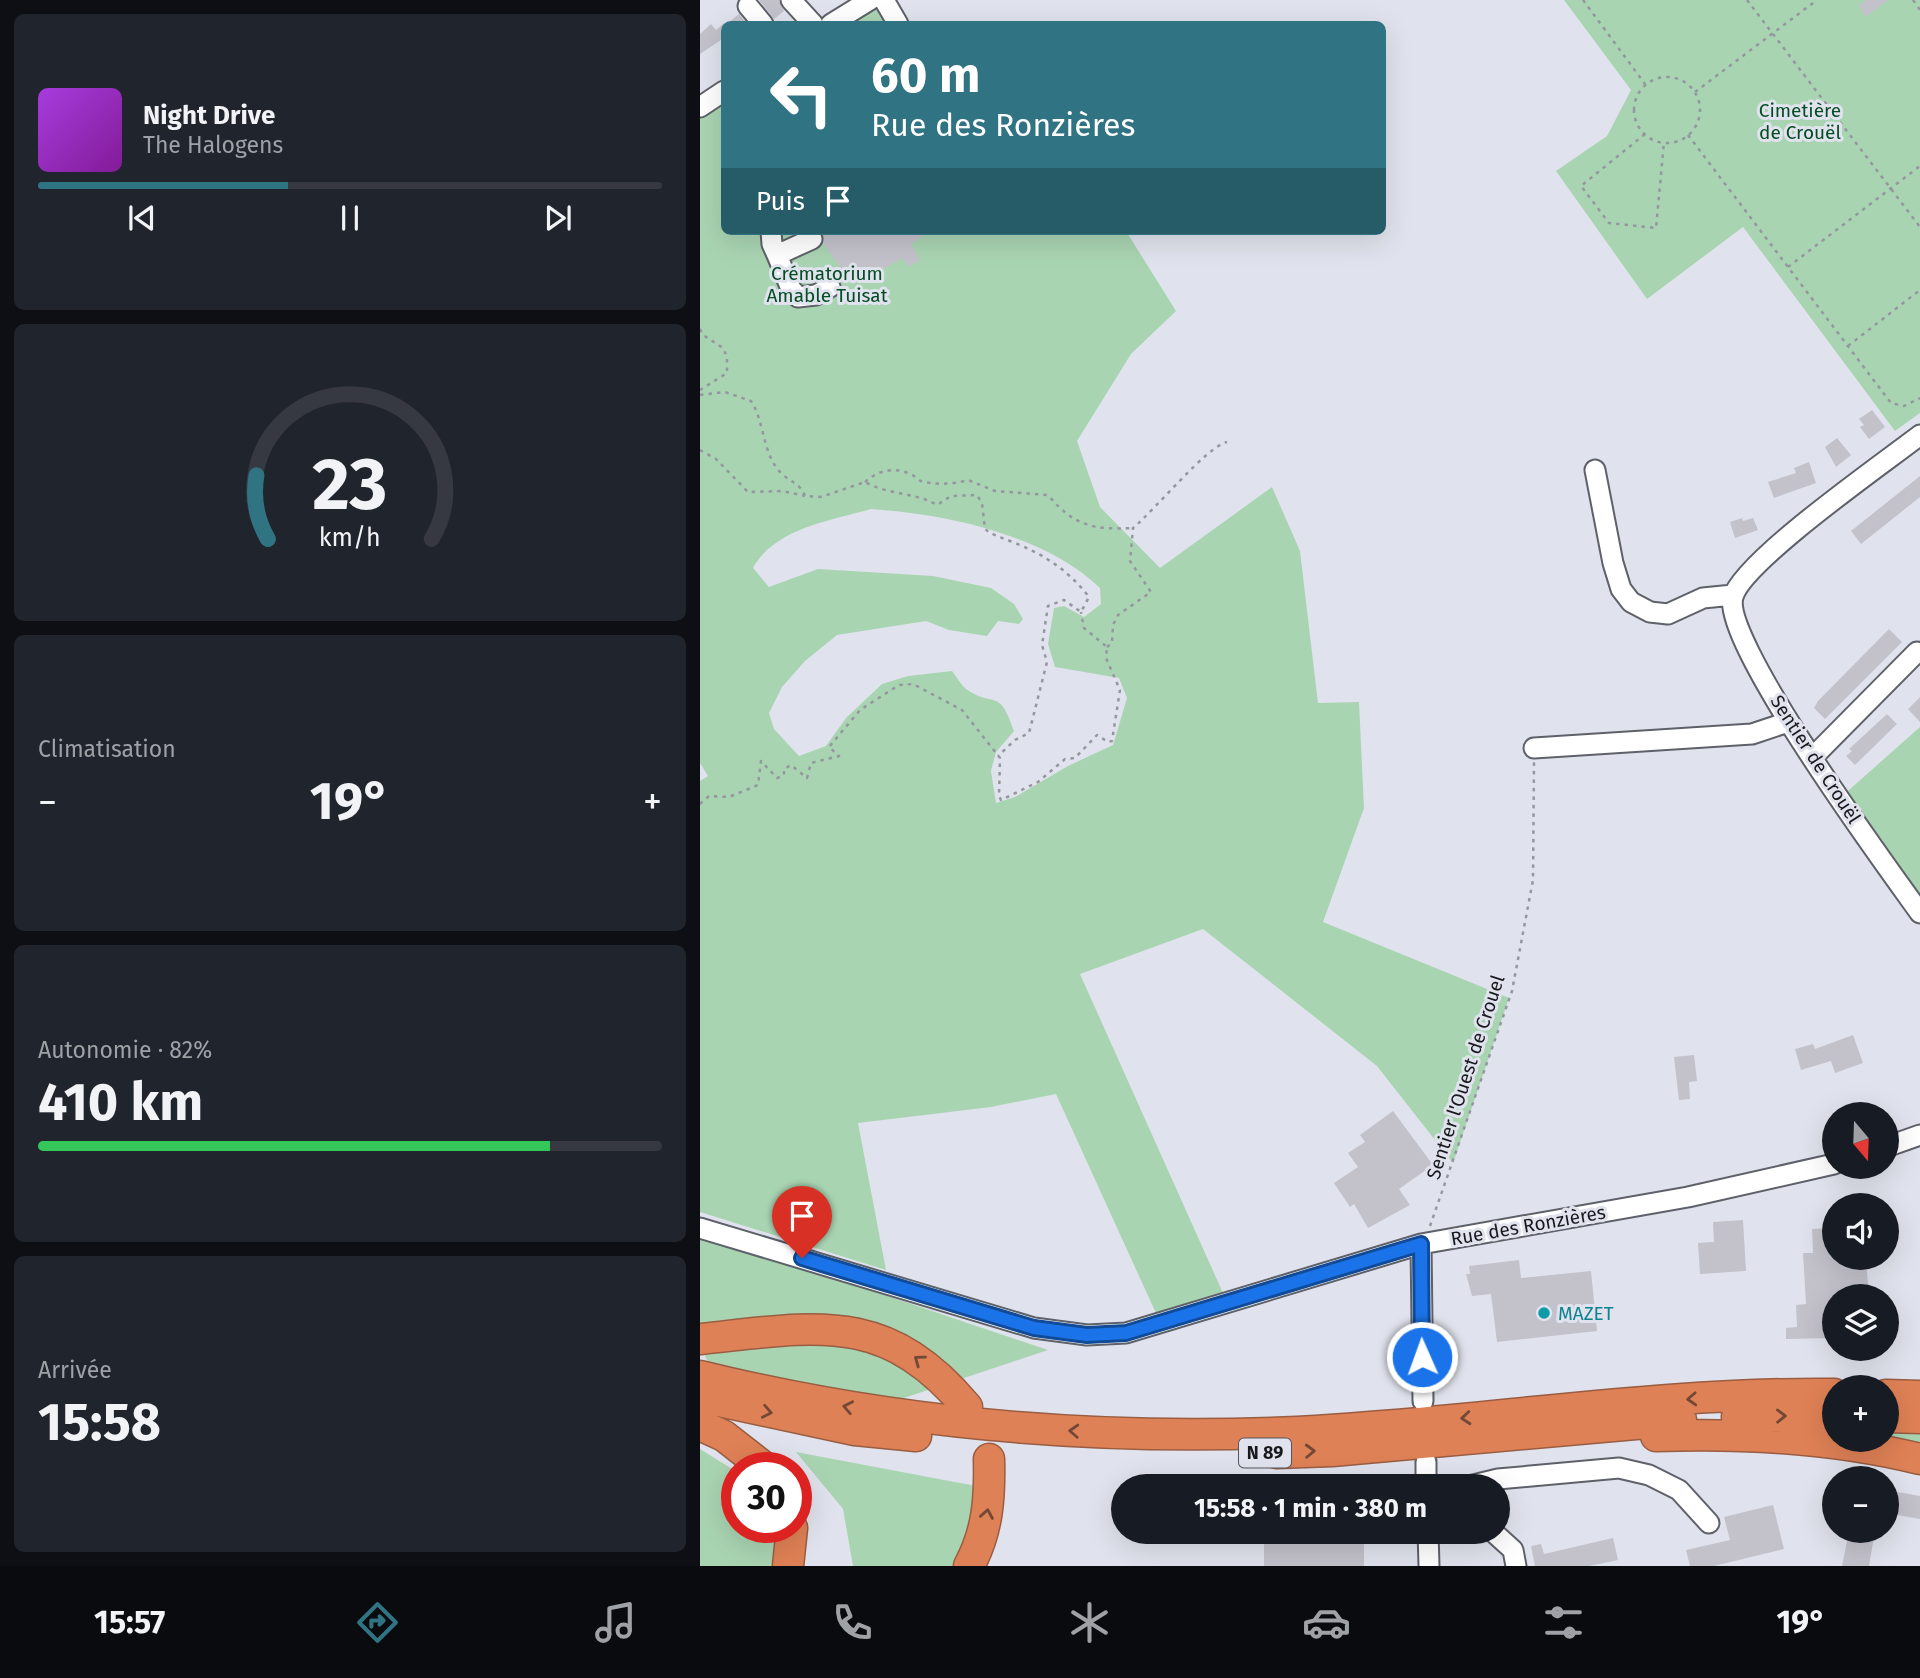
<!DOCTYPE html>
<html lang="fr">
<head>
<meta charset="utf-8">
<style>
	body { margin:0; font-family:"Fira Sans",sans-serif; background:#20242c; color:#f1f3f6; height:100vh; display:flex; flex-direction:column; font-size:26px; white-space:nowrap }
	* { box-sizing:border-box; margin:0 }
	p { font-size:23px; color:#9ea1a6 }
	.icon { flex:none; width:38px; height:38px; fill:none; stroke:currentColor; stroke-width:2; stroke-linecap:round; stroke-linejoin:round }
	.map { position:relative; flex:1; overflow:hidden }
	.details { display:flex; flex-direction:column; gap:14px; padding:14px; background:#0d0f14; width:700px }
	.details>* { flex:none }
	.hud { position:absolute; left:21px; top:21px; width:665px; height:214px; border-radius:10px; box-shadow:0 7px 28px #0002; background:#307383; color:#fff; overflow:hidden }
	.needle { width:46px; rotate:161deg }
	.controls { position:absolute; left:1122px; top:1102px; display:grid; gap:14px }
	.controls a { display:grid; place-items:center; width:77px; height:77px; border-radius:50%; background:#171b24; box-shadow:0 7px 28px #0002; font-size:35px }
	.speed { position:absolute; left:21px; top:1452px; display:flex; gap:14px; font-size:35px; font-weight:700; text-align:center }
	.speed>* { display:grid; place-content:center; width:91px; height:91px; border-radius:50%; background:#171b24; box-shadow:0 7px 28px #0002; line-height:1 }
	.speed .limit { border:10px solid #d22; background:#fff; color:#111 }
	.pin { position:absolute; display:grid; place-items:center; width:60px; height:60px; color:#fff; margin:-72px -30px; border-radius:50% 50% 50% 0; rotate:-45deg; box-shadow:0 0 7px #0007 }
	.pin .icon { rotate:45deg }
	.me { position:absolute; width:77px; margin:-38px; rotate:358deg; stroke-linejoin:round; filter:drop-shadow(0 0 5px #0008) }
	.turn { display:flex; align-items:center; gap:24px; height:147px; padding:0 35px; font-size:32px }
	.turn .icon { width:91px; height:91px; stroke-width:2.5 }
	.turn b { display:block; font-size:49px; line-height:60px }
	.then { display:flex; align-items:center; height:66px; padding:0 35px; background:#0003; gap:14px; font-size:26px }
	.big { font-size:52px; font-weight:700; line-height:1.1 }
	.details .card { flex:1; display:flex; flex-direction:column; justify-content:center; gap:10px; min-width:0; padding:0 24px; border-radius:10px; background:#20242c }
	.details .dial { align-items:center; gap:0 }
	.dial svg { height:182px; overflow:visible; fill:none; stroke:#363941; stroke-width:7; stroke-linecap:round; text-anchor:middle }
	.dial text { fill:#f1f3f6; stroke:none }
	.song { display:flex; align-items:center; gap:21px }
	.cover { width:84px; height:84px; border-radius:10px; background:linear-gradient(135deg,hsl(280 70% 55%),hsl(290 70% 35%)) }
	.played { height:7px; border-radius:4px; background:linear-gradient(90deg,#307383 40%,#363941 40%) }
	.keys { display:flex; justify-content:space-around; direction:ltr }
	.heat { display:flex; justify-content:space-between; align-items:center; font-size:38px; direction:ltr }
	.charge { height:10px; border-radius:5px; background:linear-gradient(90deg,#34c759 82%,#363941 0) }
	.trip { position:absolute; left:411px; top:1474px; width:399px; height:70px; border-radius:35px; background:#171b24; box-shadow:0 7px 28px #0002; font-weight:700; line-height:70px; text-align:center }
	.menu { display:flex; height:112px; justify-content:space-around; align-items:center; background:#090b0e; color:#9ea1a6 }
	.menu .icon { width:49px; height:49px }
	.menu .active { color:#307383 }
	.menu b { font-size:32px; color:#f1f3f6 }
	main { display:flex; flex:1; min-height:0 }
	.map>svg:first-child { display:block }
	.green { fill:#a9d4b2; fill-rule:evenodd }
	.building { fill:#c3c1ca }
	.lines { fill:none; stroke-linecap:round; stroke-linejoin:round }
	.minor-casing { stroke:#5e6169; stroke-width:23 }
	.highway-casing { stroke:#995d42; stroke-width:33 }
	.path { stroke:#95979f; stroke-width:2.5; stroke-dasharray:3.5 5; stroke-linecap:butt }
	.minor { stroke:#fff; stroke-width:19 }
	.highway { stroke:#df8156; stroke-width:30 }
	.oneway { stroke:#724837 }
	.route-casing { stroke:#114b97; stroke-width:18 }
	.route { stroke:#1a73e8; stroke-width:12 }
	.culture-dot { fill:#0f9aa8; stroke:#e0e3ed; stroke-width:2.5 }
	.labels { text-anchor:middle; stroke-width:6; stroke-linejoin:round; paint-order:stroke }
	.shield { fill:#e0e3ed; stroke:#54565b; stroke-width:2 }
	.shield-label { font-size:18px; font-weight:bold; fill:#18191d }
	.park-label { font-size:19px; fill:#044c22; stroke:#e0e3ed }
	.street-label { font-size:19px; fill:#18191d; stroke:#e0e3ed }
	.culture-label { font-size:19px; fill:#0d838f; stroke:#e0e3ed; text-anchor:start }
</style>
</head>
<body>
<main>
<section class="details">
<div class="card">
<div class="song"><i class="cover"></i><div><b>Night Drive</b><p>The Halogens</p></div></div>
<div class="played"></div>
<div class="keys"><svg class="icon" aria-label="previous" viewBox="0 0 24 24"><path d="M18 5L8 12l10 7zM5 5v14"/></svg><svg class="icon" aria-label="pause" viewBox="0 0 24 24"><path d="M8 5v14M16 5v14"/></svg><svg class="icon" aria-label="next" viewBox="0 0 24 24"><path d="M6 5l10 7-10 7zM19 5v14"/></svg></div>
</div>
<div class="card dial"><svg viewBox="0 0 100 80">
<path d="M14 69A42 42 0 1 1 86 69"/>
<path d="M14 69A42 42 0 0 1 9 41" stroke="#307383"/>
<text x="50" y="56" font-size="32" font-weight="700">23</text>
<text x="50" y="72" font-size="11">km/h</text>
</svg></div>
<div class="card"><p>Climatisation</p>
<div class="heat"><a>−</a><b class="big">19°</b><a>+</a></div>
</div>
<div class="card"><p>Autonomie · 82%</p><b class="big">410 km</b><div class="charge"></div></div>
<div class="card"><p>Arrivée</p><b class="big">15:58</b></div>
</section>
<div class="map">
<svg width="1220" height="1566" viewBox="0 0 1220 1566">
	<rect width="100%" height="100%" fill="#e0e3ed"/>
	<path class="green" d="M183,0H195L209,24H143Z
		M864,0H1220V413L1195,431L1043,227L947,299L856,171L907,136L931,90Z
		M24,98V231H426L476,311L431,354L377,441L400,507L460,568L572,487L600,551L618,703L659,702L664,808L623,922L809,998L753,1163L677,1066L503,929L380,974L527,1302L460,1322L356,1094L291,1107L158,1123L186,1270L0,1212V781L8,776L0,763V114ZM171,509C246,514 345,535 400,588L401,604L384,617L364,606L354,608L348,644L355,667L419,678L427,698L413,745L368,766L315,797L296,803L291,771L296,752L314,731C299,686 295,709 266,689C261,685 256,676 252,671L208,676L182,684L146,718L126,746L99,756L74,729L69,713L82,687L105,661L137,635L226,621L249,630L287,636L298,621L319,624L323,619L314,604L291,588L233,576L118,569L69,587L53,568C75,528 130,521 171,509Z
		M1220,727V913L1140,798Z
		M0,1238L173,1291L348,1350L168,1410L15,1379L0,1344Z
		M1187,1430L1220,1433V1453L1186,1440Z
		M0,1449L37,1472V1528H72L77,1566H0Z
		M96,1452L276,1486L270,1543L252,1566H153L143,1509Z"/>
	<path class="building" d="M59,0H79L84,11L74,19Z
		M1166,0H1188L1165,17L1159,5Z
		M39,14L47,24H27Z
		M24,23V38L0,54V34L11,24L16,30Z
		M129,231H230L211,244L220,260L208,267L203,258L166,279L164,276L152,283L123,243V234Z
		M1172,410L1185,427L1169,439L1160,427L1164,425L1159,419Z
		M1137,438L1151,455L1136,467L1125,447Z
		M1109,462L1116,483L1074,498L1068,482L1096,473L1094,468Z
		M1220,476V497L1161,544L1151,531Z
		M1042,518L1043,521L1053,518L1058,530L1035,538L1030,522Z
		M1189,629L1202,642L1125,719L1114,708L1118,701Z
		M1220,697V722L1208,709Z
		M1187,714L1197,724L1155,765L1146,756L1152,751L1149,749Z
		M1153,1035L1163,1063L1135,1073L1131,1061L1101,1070L1095,1049L1113,1044L1115,1049Z
		M994,1055L997,1081L989,1082L990,1099L979,1100L974,1057Z
		M693,1111L733,1165L699,1189L710,1205L668,1228L654,1204L650,1207L634,1183L658,1167L648,1153L665,1142L660,1135Z
		M1043,1220L1046,1271L1000,1274L998,1243L1014,1242L1013,1222Z
		M1134,1228V1258H1166L1169,1297H1134V1338L1086,1339V1328L1097,1327L1096,1305L1106,1304L1103,1253H1113L1112,1229Z
		M819,1260L821,1278L891,1271L897,1331L797,1342L791,1294L772,1296L766,1274H770L769,1266Z
		M1186,1490L1220,1496V1519L1186,1513Z
		M1073,1505L1084,1549L1014,1566H990L986,1550L1030,1540L1024,1517Z
		M564,1531H664V1566H564Z
		M1149,1531H1175L1169,1566H1142Z
		M913,1538L918,1560L889,1566H835L831,1546L841,1544L844,1554Z"/>
	<g class="lines">
		<defs>
			<path id="minor" d="M91,0L113,24
				M184,0L198,24
				M48,6L63,24
				M131,24L170,0
				M0,107L24,91
				M71,231L72,244L77,255L112,239
				M77,255L91,289L98,297L116,295L130,287
				M1220,435C1184,463 1043,561 1033,597C1021,641 1187,867 1220,913
				M895,470L913,563L921,589L931,602L950,612L968,614L1003,598L1033,595
				M834,748L1052,734L1088,722
				M1112,758L1217,652
				M1186,1147L1220,1135
				M0,1228L334,1328L387,1335L426,1333L721,1244L988,1197L1134,1164
				M721,1244L723,1401
				M726,1462V1486
				M769,1486L798,1479L919,1468L949,1475L979,1490L1009,1523
				M728,1531L729,1566
				M792,1531L813,1550L816,1566"/>
			<path id="highway" d="M0,1339C115,1327 185,1309 267,1407
				M0,1376C195,1424 396,1441 597,1432C776,1423 954,1392 1134,1394
				M1186,1395L1220,1396
				M0,1397L155,1430L216,1436
				M1037,1417L1134,1415
				M1186,1417L1220,1418
				M0,1425L24,1436L65,1468
				M956,1436C1044,1433 1134,1438 1220,1459
				M577,1453L632,1451L981,1420
				M88,1566L92,1528
				M269,1566C288,1531 290,1497 289,1459"/>
		</defs>
		<use href="#minor" class="minor-casing"/>
		<use href="#highway" class="highway-casing"/>
		<path class="path" d="M883,0L945,84
			M1047,0L1220,227
			M1213,0L1220,10
			M934 110a33 33 0 1 1 66 0a33 33 0 1 1-66 0Z
			M995,92L1117,0
			M945,134L881,186L909,223L956,228L964,142
			M988,135L1191,403L1204,406L1220,398
			M1088,267L1220,166
			M0,329L3,335L23,348L27,357V373L0,390
			M1148,346L1220,290
			M0,395L25,392L51,401C65,422 62,454 81,473C90,482 100,483 105,496L121,497L165,482C188,495 215,492 237,505L251,496L277,495L282,503L285,529C293,536 304,538 315,543C345,555 369,571 389,597L381,612L364,600L348,606L342,645L347,662L329,733L315,740L298,756
			M0,450L16,459L48,492L82,491L105,496
			M165,482C177,471 194,466 210,474C216,476 218,481 224,482C239,485 254,484 268,480L295,491L348,495C374,526 393,530 433,528
			M407,647L412,643L413,625L418,615L451,592L430,561L433,528C455,510 506,447 527,442
			M0,804L9,796L29,797L58,785L61,761L77,778L84,775V769L91,765L107,778L111,763L139,756L129,747L160,710L199,685L213,684L262,710L300,758L299,796L301,800L338,782L365,759L375,758L397,735L408,742L412,741L420,690L406,658L407,647L384,628L381,612
			M730,1226L812,991L833,880L834,762"/>
		<use href="#minor" class="minor"/>
		<use href="#highway" class="highway"/>
	</g>
	<defs><path id="oneway-chevron" d="M-2-3.5L2.5 0L-2 3.5" fill="none" stroke-width="1.6" stroke-linecap="round" stroke-linejoin="round" transform="scale(1.75)"/></defs>
	<g class="oneway">
		<use href="#oneway-chevron" transform="translate(219 1360) rotate(-144)"/>
		<use href="#oneway-chevron" transform="translate(992 1399) rotate(177)"/>
		<use href="#oneway-chevron" transform="translate(148 1407) rotate(-169)"/>
		<use href="#oneway-chevron" transform="translate(67 1412) rotate(11)"/>
		<use href="#oneway-chevron" transform="translate(1081 1416) rotate(-1)"/>
		<use href="#oneway-chevron" transform="translate(766 1418) rotate(175)"/>
		<use href="#oneway-chevron" transform="translate(374 1431) rotate(-177)"/>
		<use href="#oneway-chevron" transform="translate(610 1451) rotate(-2)"/>
		<use href="#oneway-chevron" transform="translate(287 1514) rotate(-80)"/>
	</g>
	<g class="lines">
		<defs>
			<path id="route" d="M102,1258L334,1328L387,1335L426,1333L721,1244L722,1357"/>
		</defs>
		<use href="#route" class="route-casing"/>
		<use href="#route" class="route"/>
	</g>
	<circle class="culture-dot" cx="844" cy="1313" r="7"/>
	<g class="labels">
		<rect class="shield" x="539" y="1438.5" width="52" height="29" rx="5"/>
		<g class="shield-label">
			<text x="565" y="1459">N 89</text>
		</g>
		<g class="park-label">
			<text x="1100" y="117">Cimetière<tspan x="1100" dy="22">de Crouël</tspan></text>
			<text x="127" y="280">Crématorium<tspan x="127" dy="22">Amable Tuisat</tspan></text>
		</g>
		<g class="street-label">
			<text transform="translate(1116 759) rotate(57)" y="7">Sentier de Crouël</text>
			<text transform="translate(765 1077) rotate(-72)" y="7">Sentier l'Ouest de Crouel</text>
			<text transform="translate(828 1225) rotate(-10)" y="7">Rue des Ronzières</text>
		</g>
		<g class="culture-label">
			<text x="858" y="1320">MAZET</text>
		</g>
	</g>
</svg>
<div class="controls">
<a><svg class="needle" viewBox="-14 -14 28 28"><path d="M0-13l5 13h-10z" fill="#e53935"/><path d="M0 13l5-13h-10z" fill="#9ea1a6"/></svg></a>
<a><svg class="icon" aria-label="sound" viewBox="0 0 24 24"><path d="M4 9h4l5-4v14l-5-4H4zM17 9q2 3 0 6"/></svg></a>
<a><svg class="icon" aria-label="layers" viewBox="0 0 24 24"><path d="M12 4l9 5-9 5-9-5zM3 14l9 5 9-5"/></svg></a>
<a>+</a>
<a>−</a>
</div>
<div class="speed"><div class="limit">30</div></div>
<div class="pin" style="left:102px;top:1258px;background:#d93025"><svg class="icon" aria-label="arrive" viewBox="0 0 24 24"><path d="M6 21V4h12l-3 4 3 4H6"/></svg></div>
<svg class="me" style="left:722px;top:1357px" viewBox="-20 -20 40 40"><circle r="17" fill="#1a73e8" stroke="#fff" stroke-width="3"/><path d="M0-11L8 9 0 5-8 9z" fill="#fff"/></svg>
<div class="trip">15:58 · 1 min · 380 m</div>
<div class="hud">
<div class="turn"><svg class="icon" aria-label="left" viewBox="0 0 24 24"><path d="M17 20v-9H6M10 6l-5 5 5 5"/></svg><div><b>60 m</b>Rue des Ronzières</div></div>
<div class="then">Puis<svg class="icon" aria-label="arrive" viewBox="0 0 24 24"><path d="M6 21V4h12l-3 4 3 4H6"/></svg></div>
</div>
</div>
</main>
<nav class="menu">
<b>15:57</b>
<svg class="icon active" aria-label="directions" viewBox="0 0 24 24"><path d="M12 3l9 9-9 9-9-9zM9 14v-3h6M13 9l2 2-2 2"/></svg>
<svg class="icon" aria-label="music" viewBox="0 0 24 24"><path d="M9 18V5l10-2v13"/><circle cx="6" cy="18" r="3"/><circle cx="16" cy="16" r="3"/></svg>
<svg class="icon" aria-label="phone" viewBox="0 0 24 24"><path d="M5 4h4l2 5-3 2q2 4 5 5l2-3 5 2v4C11 20 4 13 5 4z"/></svg>
<svg class="icon" aria-label="climate" viewBox="0 0 24 24"><path d="M12 3v18M4 7l16 10M4 17L20 7"/></svg>
<svg class="icon" aria-label="car" viewBox="0 0 24 24"><path d="M5 17H2v-5l4-1 3-4h7l3 4 3 1v5h-3M9 17h6M6 11h13"/><circle cx="7" cy="17" r="2"/><circle cx="17" cy="17" r="2"/></svg>
<svg class="icon" aria-label="filters" viewBox="0 0 24 24"><path d="M4 7h16M4 17h16"/><circle cx="9" cy="7" r="2"/><circle cx="15" cy="17" r="2"/></svg>
<b>19°</b>
</nav>
</body>
</html>
